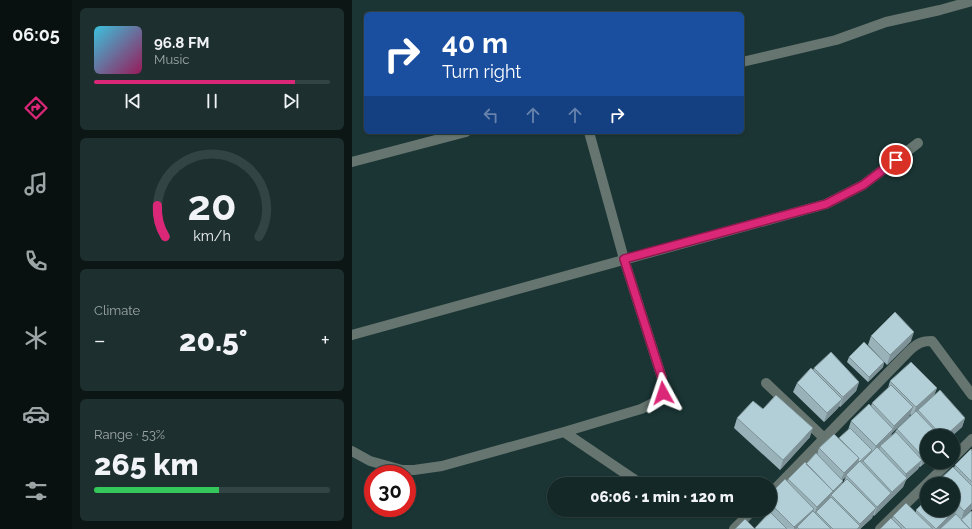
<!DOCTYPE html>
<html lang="en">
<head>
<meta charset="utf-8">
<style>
	body { margin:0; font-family:Raleway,sans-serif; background:#1d302f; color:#f1f3f6; height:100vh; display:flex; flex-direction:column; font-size:15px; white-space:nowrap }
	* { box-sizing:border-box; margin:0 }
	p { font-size:13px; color:#9da6a7 }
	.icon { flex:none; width:22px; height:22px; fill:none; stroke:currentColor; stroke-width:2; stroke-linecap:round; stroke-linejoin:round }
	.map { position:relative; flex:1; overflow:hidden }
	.side { display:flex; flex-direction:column; gap:8px; padding:8px; background:#0b1615; width:280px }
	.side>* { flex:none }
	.top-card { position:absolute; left:12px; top:12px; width:380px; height:122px; border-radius:6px; box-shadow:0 1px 3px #0004,0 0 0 1px #344; background:#1a4fa0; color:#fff; overflow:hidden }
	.fabs { position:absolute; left:568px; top:429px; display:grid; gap:8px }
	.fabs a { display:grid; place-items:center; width:40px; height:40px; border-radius:50%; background:#142827; box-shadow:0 1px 3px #0004,0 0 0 1px #344; font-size:20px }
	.speed { position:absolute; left:12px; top:465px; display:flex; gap:8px; font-size:20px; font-weight:700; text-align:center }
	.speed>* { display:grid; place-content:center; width:52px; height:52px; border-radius:50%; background:#142827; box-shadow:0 1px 3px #0004,0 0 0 1px #344; line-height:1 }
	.speed .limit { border:6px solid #d22; background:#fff; color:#111 }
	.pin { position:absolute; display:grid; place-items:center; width:34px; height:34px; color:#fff; margin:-17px; border:2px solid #fff; border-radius:50%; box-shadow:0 1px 4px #0007 }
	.me { position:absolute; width:44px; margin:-22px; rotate:355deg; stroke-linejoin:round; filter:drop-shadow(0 0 3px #0008) }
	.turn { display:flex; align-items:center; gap:14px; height:84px; padding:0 12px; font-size:18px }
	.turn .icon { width:52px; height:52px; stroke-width:2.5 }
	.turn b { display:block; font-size:28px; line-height:34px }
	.lanes { display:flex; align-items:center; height:38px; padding:0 12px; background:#0003; justify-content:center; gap:20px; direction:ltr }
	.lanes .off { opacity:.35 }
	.big { font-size:30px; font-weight:800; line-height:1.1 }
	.side .widget { flex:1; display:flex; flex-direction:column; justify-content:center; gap:6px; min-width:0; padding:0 14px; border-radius:6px; background:#1d302f }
	.side .dial { align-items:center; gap:0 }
	.dial svg { height:104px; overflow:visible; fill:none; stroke:#344; stroke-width:7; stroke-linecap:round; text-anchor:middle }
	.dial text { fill:#f1f3f6; stroke:none }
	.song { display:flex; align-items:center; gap:12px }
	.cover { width:48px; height:48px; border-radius:6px; background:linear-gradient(135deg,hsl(190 70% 55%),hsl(330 70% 35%)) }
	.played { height:4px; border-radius:2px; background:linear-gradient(90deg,#db2777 85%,#344 85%) }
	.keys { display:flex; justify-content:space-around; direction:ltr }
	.heat { display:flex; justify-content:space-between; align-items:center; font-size:22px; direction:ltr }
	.charge { height:6px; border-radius:3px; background:linear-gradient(90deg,#34c759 53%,#344 0) }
	.trip { position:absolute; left:195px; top:477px; width:230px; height:40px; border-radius:20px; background:#142827; box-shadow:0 1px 3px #0004,0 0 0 1px #344; font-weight:800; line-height:40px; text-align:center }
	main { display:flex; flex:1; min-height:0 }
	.dock { display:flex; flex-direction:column; width:72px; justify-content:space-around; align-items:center; background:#081010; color:#9da6a7 }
	.dock .icon { width:28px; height:28px }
	.dock .on { color:#db2777 }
	.dock b { font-size:18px; color:#f1f3f6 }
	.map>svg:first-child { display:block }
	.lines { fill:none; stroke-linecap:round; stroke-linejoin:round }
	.minor { stroke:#66756f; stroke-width:10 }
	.wall { fill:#99b2b9; fill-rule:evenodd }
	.shaded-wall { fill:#7d9196 }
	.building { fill:#b2cfd7; stroke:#7d9196 }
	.route-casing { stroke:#8e194d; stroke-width:10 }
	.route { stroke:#db2777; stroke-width:7 }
</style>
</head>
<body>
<main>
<nav class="dock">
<b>06:05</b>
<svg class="icon on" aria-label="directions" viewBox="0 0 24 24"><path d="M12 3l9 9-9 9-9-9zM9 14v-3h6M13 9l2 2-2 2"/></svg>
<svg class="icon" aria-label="music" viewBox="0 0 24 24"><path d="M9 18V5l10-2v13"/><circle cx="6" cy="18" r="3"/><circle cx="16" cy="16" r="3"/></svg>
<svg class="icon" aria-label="phone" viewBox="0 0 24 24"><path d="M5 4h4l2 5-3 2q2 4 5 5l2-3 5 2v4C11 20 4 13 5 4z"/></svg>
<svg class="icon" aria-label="climate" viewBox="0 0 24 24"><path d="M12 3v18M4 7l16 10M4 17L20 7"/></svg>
<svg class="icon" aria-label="car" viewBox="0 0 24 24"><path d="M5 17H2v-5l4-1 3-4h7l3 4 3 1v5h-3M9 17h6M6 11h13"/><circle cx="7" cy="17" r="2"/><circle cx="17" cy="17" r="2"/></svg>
<svg class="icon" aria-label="filters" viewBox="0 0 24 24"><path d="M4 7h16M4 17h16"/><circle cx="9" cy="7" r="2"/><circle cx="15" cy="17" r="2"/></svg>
</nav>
<section class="side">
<div class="widget">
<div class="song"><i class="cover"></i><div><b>96.8 FM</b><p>Music</p></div></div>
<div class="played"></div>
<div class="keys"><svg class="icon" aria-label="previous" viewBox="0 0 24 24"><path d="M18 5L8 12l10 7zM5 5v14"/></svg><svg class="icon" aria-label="pause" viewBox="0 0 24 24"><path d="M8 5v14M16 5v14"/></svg><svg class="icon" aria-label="next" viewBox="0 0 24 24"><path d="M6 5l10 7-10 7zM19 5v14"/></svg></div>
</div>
<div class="widget dial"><svg viewBox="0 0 100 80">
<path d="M14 69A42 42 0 1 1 86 69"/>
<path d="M14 69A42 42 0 0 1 8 45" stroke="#db2777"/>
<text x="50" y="56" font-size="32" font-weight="700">20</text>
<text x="50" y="72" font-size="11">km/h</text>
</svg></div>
<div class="widget"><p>Climate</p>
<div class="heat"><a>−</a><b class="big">20.5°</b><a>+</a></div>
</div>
<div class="widget"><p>Range · 53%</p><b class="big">265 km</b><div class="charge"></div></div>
</section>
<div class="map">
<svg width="620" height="529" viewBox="0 0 620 529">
	<rect width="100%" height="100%" fill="#1a3534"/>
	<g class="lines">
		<path class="minor" d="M390,62L484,40L534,22L588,10L620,1
			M0,162L114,132
			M0,335L474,204L511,185L566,143
			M414,383L472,438
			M212,432L289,484
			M0,451L18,461L50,470H62L90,466L212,432L289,409L303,402L311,393L310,378L272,259L237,132
			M601,458L620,439
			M418,494L558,350C566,343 570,341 580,341L620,395
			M382,529L401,510
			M528,529L597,462"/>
	</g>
	<path class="wall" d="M519,336L559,341L535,365L516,345Z
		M497,357L532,362L531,367L516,382L495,362Z
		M462,368L507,382L504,391L488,407L487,406L486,408L472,422L441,392L445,383L461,370Z
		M538,381L585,388L582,395L613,418L610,427L600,436H575V461L568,467V466L566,469L554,480L551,487L522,516L521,515L520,518L508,529H383H402L417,514L412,510H418V494L435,482L436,479L465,454L467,448L487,438L496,430L499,421L519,406L520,403L536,388ZM558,414L559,415L545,429L543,432L538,437L540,433ZM494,477L491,483L489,485L491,481L490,480Z
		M385,418L458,437L428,470L382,428Z
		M620,451V509L609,520L620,529H528L540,519L541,516L564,512V510H601V484H584L585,482L602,468L603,465Z"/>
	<path class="shaded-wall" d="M562,332L559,341L535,365L538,355Z
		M532,362L531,367L516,382L517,377Z
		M507,382L504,391L488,407L491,397Z
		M585,388L581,398L566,410L565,413L561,417L564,407Z
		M490,399L486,408L472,422L475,413Z
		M561,407L557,417L540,433L538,438L528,446V448L520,455L524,446L540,431L542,426Z
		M613,418L610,427L600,436H593Z
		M461,428L458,437L428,470L431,460Z
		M520,450L518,455L511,461L509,464L508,463Z
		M575,455V461L568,467L572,458Z
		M507,458L504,467L494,475V477L488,482L492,473Z
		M570,460L566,469L554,480L551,487L522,516L525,507L552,480L554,474Z
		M491,481L489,485L479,495L477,501L464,512L463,515L461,517L465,507Z
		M620,503V509L609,520L612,511Z
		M606,507L602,516L590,529H584Z
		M524,508L520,518L508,529H505L506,527L508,524Z
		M462,509L459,518L445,527V529H442V527Z"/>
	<path class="building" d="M543,312L562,332L538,355L519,336Z
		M512,342L532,362L517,377L497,357Z
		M479,352L507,382L491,397L462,368Z
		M559,362L585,388L564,407L538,381Z
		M459,368L490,399L475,413L445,383Z
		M539,385L561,407L542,426L520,403Z
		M588,390L613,418L593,436H590L566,410Z
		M424,395L461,428L431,460L385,418L401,401L411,409Z
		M517,404L541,429L524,446L499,421Z
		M564,411L588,436H575V455L572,458L545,429Z
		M498,428L520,450L507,462L506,461L507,458L487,438Z
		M544,432L570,460L554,474L528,446Z
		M482,434L507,458L492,473L467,448Z
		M525,447L555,478L540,492L511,461Z
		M619,449L620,451V482L603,465Z
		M464,453L491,481L481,491L454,464Z
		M508,461L539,493L525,507L494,475Z
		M453,462L481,491L465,507L436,479Z
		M601,467L620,486V503L612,511L601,499V484H586L585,482Z
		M433,479L462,509L442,527L418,503V494Z
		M495,479L524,508L508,524L479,495Z
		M479,497L508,526L505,529H481L464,512Z
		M575,499V510H601V502L606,507L584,529L564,510Z
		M554,503L581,529H554L541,516Z
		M461,511L479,529H447L445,527Z
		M619,511L620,512V529H618L609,520Z
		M418,512L435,529H404L403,528Z
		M604,514L618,529H588Z
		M539,518L550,529H528Z
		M393,519L403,529H383Z"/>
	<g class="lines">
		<defs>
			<path id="route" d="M311,393L310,378L272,259L474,204L511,185L544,160"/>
		</defs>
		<use href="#route" class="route-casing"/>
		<use href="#route" class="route"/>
	</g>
</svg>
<div class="fabs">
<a><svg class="icon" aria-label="search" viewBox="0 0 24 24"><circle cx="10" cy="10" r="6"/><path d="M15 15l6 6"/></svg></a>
<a><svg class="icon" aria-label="layers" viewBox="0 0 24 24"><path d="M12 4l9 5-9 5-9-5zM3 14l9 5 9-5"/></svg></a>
</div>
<div class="speed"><div class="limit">30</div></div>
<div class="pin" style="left:544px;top:160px;background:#d93025"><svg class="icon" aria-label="arrive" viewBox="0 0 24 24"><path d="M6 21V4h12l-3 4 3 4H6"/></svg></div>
<svg class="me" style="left:311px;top:393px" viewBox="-20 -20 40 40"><path d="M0-17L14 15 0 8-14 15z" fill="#db2777" stroke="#fff" stroke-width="4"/></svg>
<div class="trip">06:06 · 1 min · 120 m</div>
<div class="top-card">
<div class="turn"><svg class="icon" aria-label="right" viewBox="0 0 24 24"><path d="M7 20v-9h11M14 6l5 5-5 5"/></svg><div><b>40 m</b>Turn right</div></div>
<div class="lanes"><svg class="icon off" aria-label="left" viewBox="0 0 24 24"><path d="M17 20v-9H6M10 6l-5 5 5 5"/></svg><svg class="icon off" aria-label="ahead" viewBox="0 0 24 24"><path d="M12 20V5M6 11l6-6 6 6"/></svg><svg class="icon off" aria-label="ahead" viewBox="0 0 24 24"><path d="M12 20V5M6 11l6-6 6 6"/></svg><svg class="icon" aria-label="right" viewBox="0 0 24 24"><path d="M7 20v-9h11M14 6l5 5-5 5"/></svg></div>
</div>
</div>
</main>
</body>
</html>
